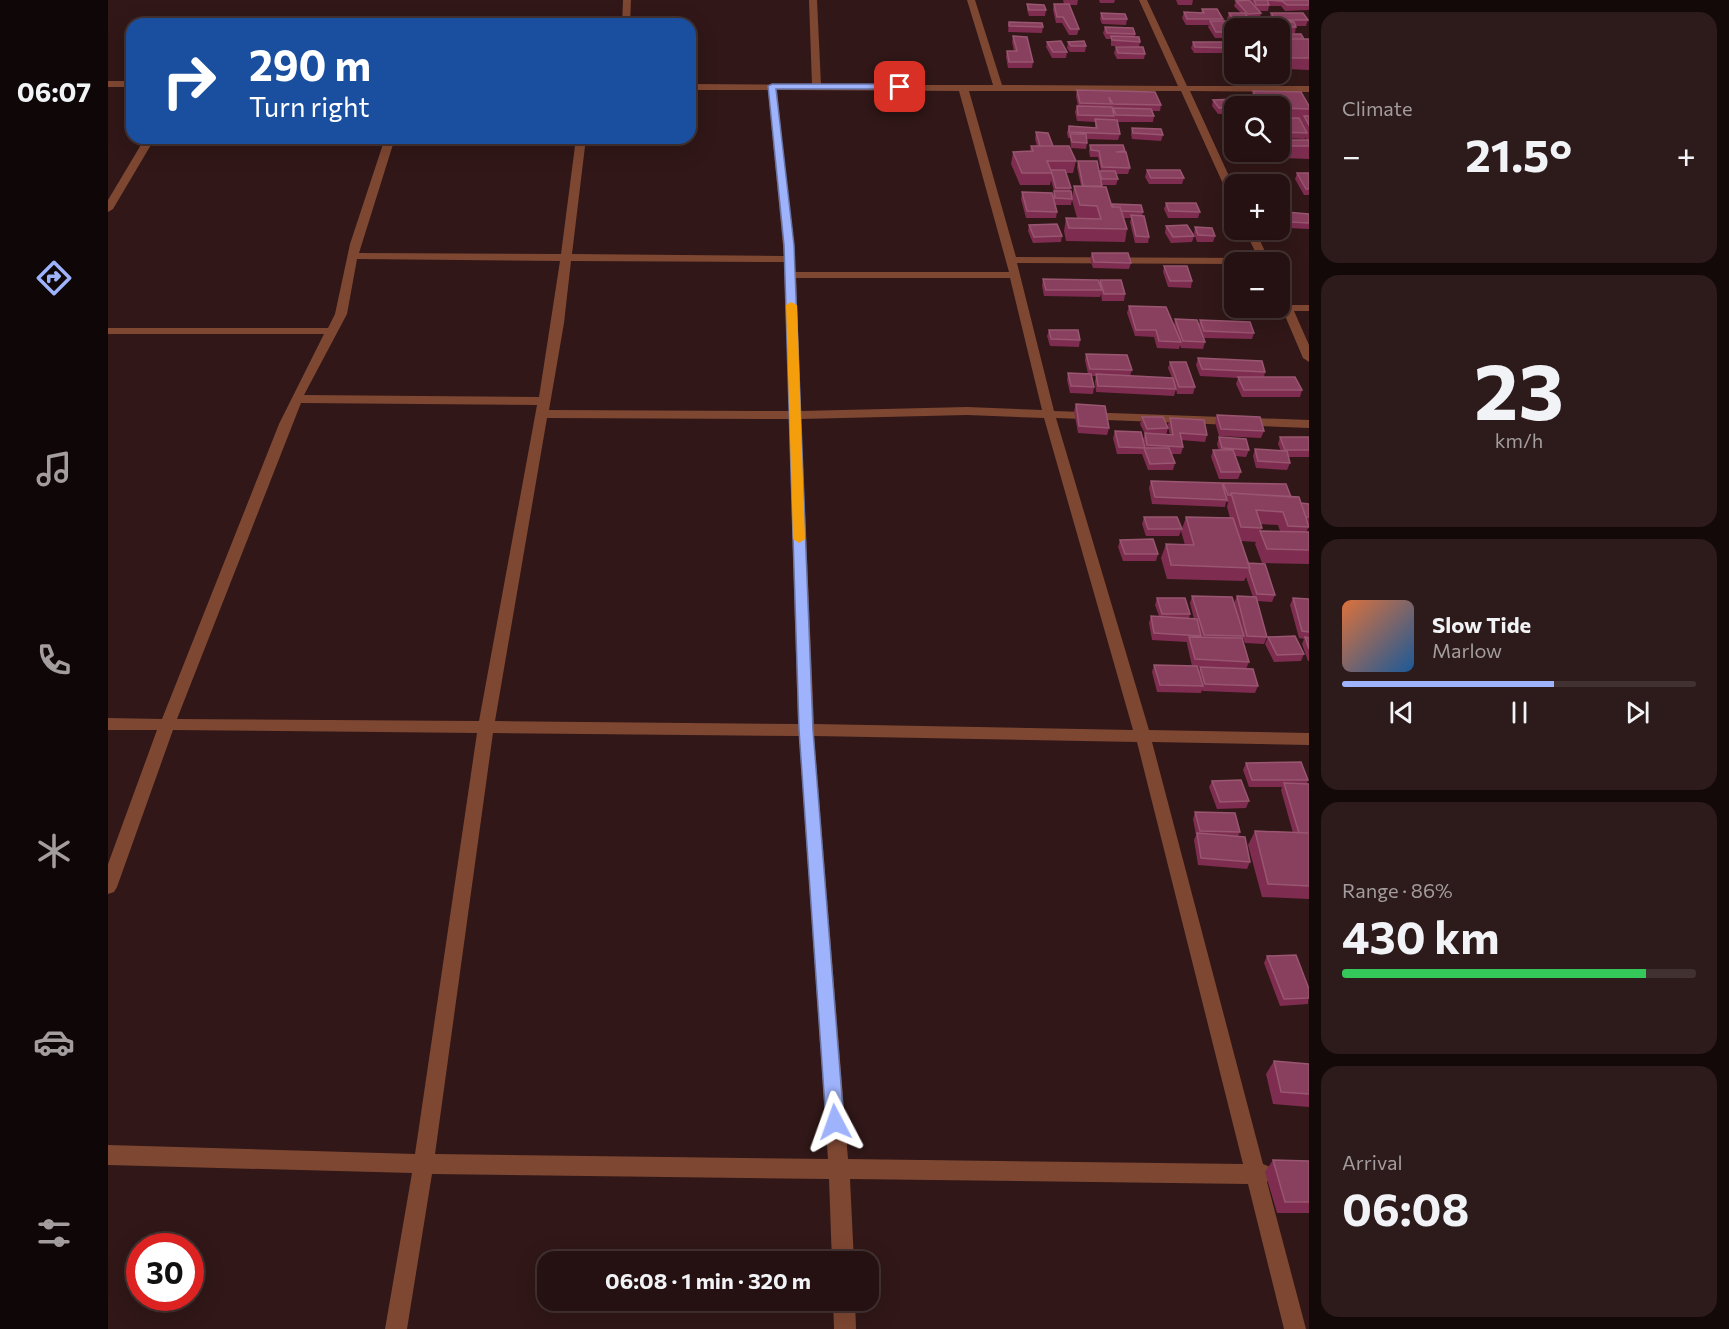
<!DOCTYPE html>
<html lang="en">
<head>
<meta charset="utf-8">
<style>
	body { margin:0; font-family:Commissioner,sans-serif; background:#2d1a1a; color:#f1f3f6; height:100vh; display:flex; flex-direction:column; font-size:22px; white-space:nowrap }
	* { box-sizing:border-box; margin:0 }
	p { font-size:20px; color:#a39d9f }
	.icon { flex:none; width:33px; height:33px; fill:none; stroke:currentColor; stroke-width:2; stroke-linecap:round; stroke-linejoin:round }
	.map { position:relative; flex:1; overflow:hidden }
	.side { display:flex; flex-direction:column; gap:12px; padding:12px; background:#140909; width:420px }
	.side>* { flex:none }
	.top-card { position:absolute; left:18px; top:18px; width:570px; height:126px; border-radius:18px; box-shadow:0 6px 24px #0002,0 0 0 2px #423131; background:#1a4fa0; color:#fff; overflow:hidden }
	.buttons { position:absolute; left:1116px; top:18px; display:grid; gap:12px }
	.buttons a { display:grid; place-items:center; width:66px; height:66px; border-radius:12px; background:#251111; box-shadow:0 6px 24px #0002,0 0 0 2px #423131; font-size:30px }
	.speed { position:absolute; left:18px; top:1233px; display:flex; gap:12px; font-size:30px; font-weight:700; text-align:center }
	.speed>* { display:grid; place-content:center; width:78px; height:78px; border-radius:50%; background:#251111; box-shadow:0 6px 24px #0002,0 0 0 2px #423131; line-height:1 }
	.speed .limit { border:9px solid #d22; background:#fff; color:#111 }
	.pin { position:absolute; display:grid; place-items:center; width:51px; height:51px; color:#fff; margin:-26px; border-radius:12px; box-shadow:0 3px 9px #0006 }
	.me { position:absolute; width:66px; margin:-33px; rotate:356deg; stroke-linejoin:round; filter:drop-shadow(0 0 4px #0008) }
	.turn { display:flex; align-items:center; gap:21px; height:126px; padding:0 24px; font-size:27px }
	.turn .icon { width:78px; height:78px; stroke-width:2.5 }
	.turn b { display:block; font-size:42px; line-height:51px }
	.big { font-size:45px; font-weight:700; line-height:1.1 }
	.side .tile { flex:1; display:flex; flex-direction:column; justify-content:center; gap:9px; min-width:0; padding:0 21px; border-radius:18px; background:#2d1a1a }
	.side .dial { align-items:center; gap:0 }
	.dial b { font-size:78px; line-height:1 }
	.song { display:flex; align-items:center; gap:18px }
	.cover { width:72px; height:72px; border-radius:9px; background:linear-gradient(135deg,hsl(20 70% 55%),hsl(210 70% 35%)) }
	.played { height:6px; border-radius:3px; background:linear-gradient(90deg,#9fb3fd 60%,#423131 60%) }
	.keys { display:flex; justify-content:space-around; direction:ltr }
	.heat { display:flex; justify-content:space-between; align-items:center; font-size:33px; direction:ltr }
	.charge { height:9px; border-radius:4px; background:linear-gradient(90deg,#34c759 86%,#423131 0) }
	.trip { position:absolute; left:429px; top:1251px; width:342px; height:60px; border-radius:18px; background:#251111; box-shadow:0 6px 24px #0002,0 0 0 2px #423131; font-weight:700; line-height:60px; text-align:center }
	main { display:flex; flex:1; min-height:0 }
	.menu { display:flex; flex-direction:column; width:108px; justify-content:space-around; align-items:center; background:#0f0707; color:#a39d9f }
	.menu .icon { width:42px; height:42px }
	.menu .current { color:#9fb3fd }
	.menu b { font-size:27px; color:#f1f3f6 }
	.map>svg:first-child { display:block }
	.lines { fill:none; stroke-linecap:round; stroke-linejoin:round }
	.minor { fill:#7e4732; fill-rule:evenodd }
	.wall { fill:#7e2d50; fill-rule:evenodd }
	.building { fill:#893f5e; stroke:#985670; stroke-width:1.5 }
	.route { fill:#9fb3fd; stroke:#6774a4; stroke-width:1.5 }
	.slow { fill:#f59e0b }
</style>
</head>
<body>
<main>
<nav class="menu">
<b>06:07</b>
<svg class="icon current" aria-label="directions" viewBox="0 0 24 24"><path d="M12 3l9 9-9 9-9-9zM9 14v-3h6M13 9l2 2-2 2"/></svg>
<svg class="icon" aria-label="music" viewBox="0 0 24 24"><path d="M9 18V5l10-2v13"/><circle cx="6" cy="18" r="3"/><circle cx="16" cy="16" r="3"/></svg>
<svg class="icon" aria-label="phone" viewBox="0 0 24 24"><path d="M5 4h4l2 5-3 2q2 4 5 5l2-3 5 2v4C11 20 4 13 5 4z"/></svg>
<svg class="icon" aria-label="climate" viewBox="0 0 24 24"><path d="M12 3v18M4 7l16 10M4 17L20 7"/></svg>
<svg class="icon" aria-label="car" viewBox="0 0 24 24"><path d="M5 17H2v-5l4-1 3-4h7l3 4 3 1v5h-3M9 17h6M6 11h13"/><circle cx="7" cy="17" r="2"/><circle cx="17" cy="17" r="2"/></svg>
<svg class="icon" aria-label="filters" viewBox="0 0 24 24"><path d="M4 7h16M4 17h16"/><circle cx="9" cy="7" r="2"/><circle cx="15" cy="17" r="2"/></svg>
</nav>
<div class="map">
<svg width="1201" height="1329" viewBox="0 0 1201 1329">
	<rect width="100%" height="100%" fill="#311717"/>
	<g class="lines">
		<path class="minor" d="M515,0H523L522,24H514Z
			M701,0H709L713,85H885L859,0H867L894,85L1070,86L1031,0H1039L1079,86H1201V92L1082,91L1126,187V200L1121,197L1073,91H861L908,257L1150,258L1137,230H1147L1162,262L1126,264L909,263L946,411L1201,420V428L948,418L1041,730L1201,733V745L1044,742L1155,1164L1162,1167L1165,1174L1159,1182L1198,1329H1176L1140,1184L742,1179L746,1262H724L721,1179L324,1174L299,1329H277L304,1173L0,1165V1145L307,1154L369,733L65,730L9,887L6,892L0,894V864L49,730H0V718L54,719L171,424L216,334H0V328H220L227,314L242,244L277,138H287L251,253L453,254L468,138H478L464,254L676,256L660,90H582V84L704,85ZM669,90L851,91L901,272H687ZM249,259L452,261L431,397L196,395L239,314ZM463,261L676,262L681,411L441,410L456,323ZM688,278H902L934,410L859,407L693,411ZM193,403L429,405L371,721L69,719ZM859,415L936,418L1025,730L706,724L693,419ZM439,418L681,419L690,724L387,721ZM385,733L691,736L720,1159L327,1154ZM706,736L1029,742L1135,1164L740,1159Z
			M0,81H24V87H0Z
			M37,138H47L5,209L0,212V200Z
			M1172,289L1176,290L1183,305H1201V311H1186L1201,345V362L1195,358L1172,304Z
			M725,1300H747L748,1329H726Z"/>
	</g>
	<path class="wall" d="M955,0H970L969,5H961L971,29L969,35H961L954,23H948L945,10L946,4H956Z
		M991,0H1007L1006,3H992Z
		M1068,0H1085L1084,5H1070Z
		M1142,0H1175L1201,1V10L1177,11L1173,6H1161L1160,11H1151L1153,13L1152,18L1159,28H1143L1142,23L1143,19H1140L1142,21L1140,27H1125L1126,30V38H1107L1100,27L1101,25H1078L1074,18L1076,12L1093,13L1094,9L1115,19L1114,21H1121L1119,19L1121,13H1133L1126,6L1128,1L1143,2Z
		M919,4L938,10L937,16H921L919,10Z
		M993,13L1019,19L1018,25L994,24L992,19Z
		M1163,13L1200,20L1198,26H1188L1187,33H1178L1179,34L1196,39H1201V70L1178,69L1172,58V28H1161V27H1166L1161,19Z
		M901,22L935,27L934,33L900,32Z
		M997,27L1027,34V37L1032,42L1031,47L1037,54L1036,59H1009L1006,53L1008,47H1028L1003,46V39H998L995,33Z
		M905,36L925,62L924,68H900L898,57L899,51H906L904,42Z
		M939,42L959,52L958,58H944L938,47Z
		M960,42L978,46L977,52H962L959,48Z
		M1085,42L1123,48L1121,53H1086L1083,48Z
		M969,90L1053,105L1052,111H1044L1046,116L1045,122H1009L1012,134L1010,140L978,139L979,143L978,149L963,148L962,138H960L959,133L961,126L987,128V122L969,121L967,112L969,106H970L968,96Z
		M1145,91L1201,106V159L1175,158L1172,152L1176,140H1199L1197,137V139L1172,138V106H1143L1141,103Z
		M1105,100L1126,106V113L1110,114L1104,106Z
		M1024,128L1055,135L1053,141L1024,139L1023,134Z
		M928,132L945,146L968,161L965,173H958L963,188L962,191L964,197L966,186H973L969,167L970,161L991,173V171H993L990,157H982L981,151L982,145L1017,151L1022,168L1020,174H1008L1010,179L1008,185H993L1004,206L1035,212L1034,216L1041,237L1040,243H1027L1022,222L1023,218H1016L1019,229L1017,242L958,241L956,231L958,218H969L964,200L963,205H947L949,212L948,218H918L913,199L914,192L945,197L946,191L943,180L942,185H912L903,164L905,152L922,151L923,146H929L927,139Z
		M1138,152H1162L1163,153L1161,159H1141Z
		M1039,170L1076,178L1074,184H1041L1037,177Z
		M1189,173H1201V195H1196L1187,179Z
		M1058,203L1092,212L1090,218H1060L1056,209Z
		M1178,212L1201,214V229L1180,228L1176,219Z
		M921,225L954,236L953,242L925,243L920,231Z
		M1058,226L1086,236L1084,242L1063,243L1057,233Z
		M1087,227L1107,236L1105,242H1089L1086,233Z
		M984,253L1023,263L1021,269L985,268L982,259Z
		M1056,266L1084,281L1083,288L1060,287L1055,272Z
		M935,279L991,283L992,280L1017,294L1016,301H994L993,294L992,297L936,296L934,286Z
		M1021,306L1066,326L1067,319L1091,324L1092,320L1146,333L1144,339L1096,338L1097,342L1095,349L1073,348L1072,345L1071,349L1049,348L1046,337L1027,336L1019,313Z
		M941,330L972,340L971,347L942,346L939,336Z
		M978,354L1024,370L1022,376L1064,378L1060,368L1062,362L1087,387L1085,394H1069L1068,389L1066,396L988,392L987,381L988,376H984L986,387L985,394L962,393L959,380L960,373L980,374L977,360Z
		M1090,358L1157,372L1156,377L1194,390L1192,397H1134L1128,384L1130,378L1092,376L1088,365Z
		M968,404L1001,428L999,435L970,433L966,411Z
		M1109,415L1156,431L1153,438L1111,436L1107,422Z
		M1034,417L1060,428L1058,435H1062L1060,425L1062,418L1099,435L1097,442L1073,440L1075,447L1073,454H1063L1067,463L1065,470H1040L1034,454H1009L1005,438L1007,431L1035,439L1037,434L1032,424Z
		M1111,437L1141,450L1138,457L1127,456L1133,472L1130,479H1111L1103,457L1105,450H1111L1109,444Z
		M1172,437H1201V457H1180L1182,463L1179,470L1148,468L1145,456L1147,449L1173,451L1170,444Z
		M1043,481L1115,486V483L1183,497L1193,503L1201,504V524H1200L1201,527L1198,532H1201V564L1154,563L1147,544L1148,542L1133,541L1140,563L1167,595L1164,602L1149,601L1159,637L1156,644L1137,643L1135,638L1134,640L1141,662L1138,669L1090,667L1091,671L1092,667L1150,686L1147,693L1095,691L1094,690L1093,693L1049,692L1044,672L1046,665L1084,666L1079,644V642L1044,640L1041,623L1043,616H1051L1047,605L1049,598L1082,614L1081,619H1086L1082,603L1084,596L1129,614L1126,603L1129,596L1145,597L1138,577L1136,581L1059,579L1053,558L1058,544L1077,545L1073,531L1071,536H1038L1034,524L1036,517L1074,529L1078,517L1122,518L1119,507L1120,502H1118L1117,507L1044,504L1041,488ZM1152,524L1170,525L1172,531H1153L1154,528Z
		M1012,540L1050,554L1048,561H1015L1010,547Z
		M1185,598L1201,599V661H1200L1194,644L1196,639L1191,638L1182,605Z
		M1160,637L1196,654L1193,661L1166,662L1157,644Z
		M1138,763L1200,780L1199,784H1201V899L1154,897L1140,845L1147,831L1185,833L1173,790L1174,787H1141L1135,770Z
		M1104,781L1141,801L1138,808L1109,809L1101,787Z
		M1087,812L1132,832L1130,836L1142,862L1139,869L1090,865L1086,840L1088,835L1085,819Z
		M1159,956L1201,989L1200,1004L1172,1006L1156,963Z
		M1166,1061L1201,1064V1107L1165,1104L1158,1074Z
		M1165,1160L1201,1161V1213H1169L1157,1172Z"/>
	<path class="building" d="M1141,0L1153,13L1140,14L1128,1Z
		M1146,0H1200L1201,1V5H1179L1174,1L1159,0L1161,5H1148Z
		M919,4L936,5L938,10H921Z
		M946,4H961L971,29H962L955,17H949Z
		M1094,9H1109L1115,19H1079L1076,12L1096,13Z
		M993,13L1017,14L1019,19H995Z
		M1121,13H1137L1142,21H1126Z
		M1163,13H1195L1200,20H1172L1186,22L1188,27H1175L1179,34H1193L1196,39H1172V28H1162L1161,27H1172Z
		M1143,18H1155L1159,28H1147Z
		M1102,21H1121L1126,30V32H1108Z
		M901,22L934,23L935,27L901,26Z
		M997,27L1025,28L1027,34L999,33Z
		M905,36L919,37L925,62H901L899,51H909Z
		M1003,36L1031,37L1032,42L1004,40Z
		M1172,39H1201V58H1182L1172,40Z
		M953,41L959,52H945L939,42Z
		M976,41L978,46H963L960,42Z
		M1085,42H1119L1123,48L1087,47Z
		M1008,47H1035L1037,54L1010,53Z
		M969,90L1047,92L1053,105L1005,104L1001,97L1003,104L972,103Z
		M1145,91L1193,92L1201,106V109L1172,108V106H1153Z
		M1130,99L1135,106L1111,108L1105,100Z
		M969,106L1004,107L1006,116L970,115Z
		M1005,108L1043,109L1046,116L1008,115Z
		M1196,116H1201V125Z
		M1172,118H1191L1199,133L1172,132Z
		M987,119L1009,120L1012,134L961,132V126L989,128Z
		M1024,128L1053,129L1055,135L1025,133Z
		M928,132L940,133L945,146H932Z
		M962,134H978L979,143L964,142Z
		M1176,140H1201V146H1179Z
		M982,145H1015L1017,151L1008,152H1018L1022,168L994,167L991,151L983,150Z
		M923,146H961L968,161H939L944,173H914L905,152L925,151Z
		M970,161H989L994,186H975Z
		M943,170H957L963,188H948Z
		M1039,170H1072L1076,178H1043Z
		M991,171H1007L1010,179H994Z
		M1189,173H1201V189H1198Z
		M966,186L998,187L1004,207H1012L1019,229L961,228L958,218L993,219L989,206L972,205Z
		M946,191H963L964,199L947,198Z
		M914,192L944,193L949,212L919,211Z
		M1058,203H1088L1092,212L1061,211Z
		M1004,204L1033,205L1035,212L1013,211L1012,207H1005Z
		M1178,212L1201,214V223L1182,222Z
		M1023,215L1036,216L1041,237L1028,236Z
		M949,224L954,236L926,237L921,225Z
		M1079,225L1086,236L1065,237L1058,226Z
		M1087,227L1104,228L1107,236L1090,235Z
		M984,253H1020L1023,263L986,262Z
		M1056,266H1079L1084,281H1062Z
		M935,279L990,280L994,290H938Z
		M992,280H1013L1017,294H996Z
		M1021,306L1058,307L1073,342L1051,341L1048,330H1028Z
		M1067,319L1089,320L1097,342L1075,341Z
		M1092,320L1142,322L1146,333L1096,331Z
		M941,330H970L972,340L943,339Z
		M978,354L1019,355L1024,370L982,369Z
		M1090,358L1154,361L1157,372L1094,369Z
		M1062,362H1078L1087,387H1071Z
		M960,373L983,374L986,387L963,386Z
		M988,374L1065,378L1068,389L990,386Z
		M1130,377H1187L1194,390H1136Z
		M968,404L997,406L1001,428L971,426Z
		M1109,415L1152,417L1156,431L1113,429Z
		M1034,417H1055L1060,428L1039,429Z
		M1062,418L1096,420L1099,435L1072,433L1075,447L1039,445L1037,433L1065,435Z
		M1007,431L1033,432L1037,448L1011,447Z
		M1111,437L1138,439L1141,450L1114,448Z
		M1172,437H1201V450H1177Z
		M1036,448H1061L1067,463L1042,464Z
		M1147,449L1179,451L1182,463L1150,461Z
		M1105,450H1125L1133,472H1113Z
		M1043,481L1114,483L1119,500L1047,497Z
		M1115,483L1178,484L1183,497L1123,493V495H1120Z
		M1123,493L1191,497L1201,527L1180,526L1175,512L1148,510L1154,528L1133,527Z
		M1193,503L1201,504V517H1198Z
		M1036,517H1069L1074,529H1040Z
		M1078,517L1125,518L1142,568L1063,565L1058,544L1086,545Z
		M1152,531L1201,532V550L1159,549Z
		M1045,539L1050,554H1017L1012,540Z
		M1140,563L1157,564L1167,595L1149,594L1141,570L1142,568Z
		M1084,596L1124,597L1136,636L1096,635Z
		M1129,596L1148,597L1159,637L1139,636Z
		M1049,598H1077L1082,614H1054Z
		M1185,598L1201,599V632L1194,631Z
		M1043,616L1089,619L1093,636L1046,633Z
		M1187,636L1196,654L1169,655L1160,637Z
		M1081,637L1134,638L1141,662L1087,659Z
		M1197,637L1201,638V649Z
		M1046,665L1089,666L1095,686L1052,685Z
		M1092,667L1145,669L1150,686L1097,684Z
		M1193,762L1200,780H1144L1138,763Z
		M1133,780L1141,801L1112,802L1104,781Z
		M1176,783L1201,784V833H1191Z
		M1087,812L1127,813L1132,832L1092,831Z
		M1147,831L1201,833V886L1160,884Z
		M1089,833L1137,837L1142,862L1093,858Z
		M1188,955L1201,989V998L1176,999L1159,956Z
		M1166,1061L1201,1064V1094L1173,1092Z
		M1165,1160L1201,1161V1202H1177Z"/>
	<path class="route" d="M664,84H792L797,87L792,89H668L686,245L705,730L736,1122L734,1128L727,1131L721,1128L718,1122L691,730L676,245L660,86Z"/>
	<path class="slow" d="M683,302L689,305L697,539L691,543L685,539L678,305Z"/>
</svg>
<div class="buttons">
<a><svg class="icon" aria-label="sound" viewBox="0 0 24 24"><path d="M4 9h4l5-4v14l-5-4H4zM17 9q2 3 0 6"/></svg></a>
<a><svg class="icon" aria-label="search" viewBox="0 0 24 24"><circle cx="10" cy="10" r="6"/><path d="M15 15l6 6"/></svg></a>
<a>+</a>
<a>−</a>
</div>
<div class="speed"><div class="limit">30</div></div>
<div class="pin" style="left:792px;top:87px;background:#d93025"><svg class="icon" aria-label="arrive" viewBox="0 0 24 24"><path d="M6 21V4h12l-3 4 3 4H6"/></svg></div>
<svg class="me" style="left:727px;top:1122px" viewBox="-20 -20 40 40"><path d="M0-17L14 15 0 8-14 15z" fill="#9fb3fd" stroke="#fff" stroke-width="4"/></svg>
<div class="trip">06:08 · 1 min · 320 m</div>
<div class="top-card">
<div class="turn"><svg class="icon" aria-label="right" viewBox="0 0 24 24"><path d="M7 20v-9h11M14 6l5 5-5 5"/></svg><div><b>290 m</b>Turn right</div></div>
</div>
</div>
<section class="side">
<div class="tile"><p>Climate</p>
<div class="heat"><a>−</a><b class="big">21.5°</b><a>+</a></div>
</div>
<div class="tile dial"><b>23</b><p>km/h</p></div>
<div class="tile">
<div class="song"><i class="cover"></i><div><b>Slow Tide</b><p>Marlow</p></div></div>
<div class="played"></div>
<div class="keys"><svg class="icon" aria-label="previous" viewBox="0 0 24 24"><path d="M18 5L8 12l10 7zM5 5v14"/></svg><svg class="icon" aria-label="pause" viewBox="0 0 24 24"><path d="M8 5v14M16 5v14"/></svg><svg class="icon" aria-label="next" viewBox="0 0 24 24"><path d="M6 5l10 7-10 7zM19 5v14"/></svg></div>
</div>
<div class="tile"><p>Range · 86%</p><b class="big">430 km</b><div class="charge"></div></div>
<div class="tile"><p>Arrival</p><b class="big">06:08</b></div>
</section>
</main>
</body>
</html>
